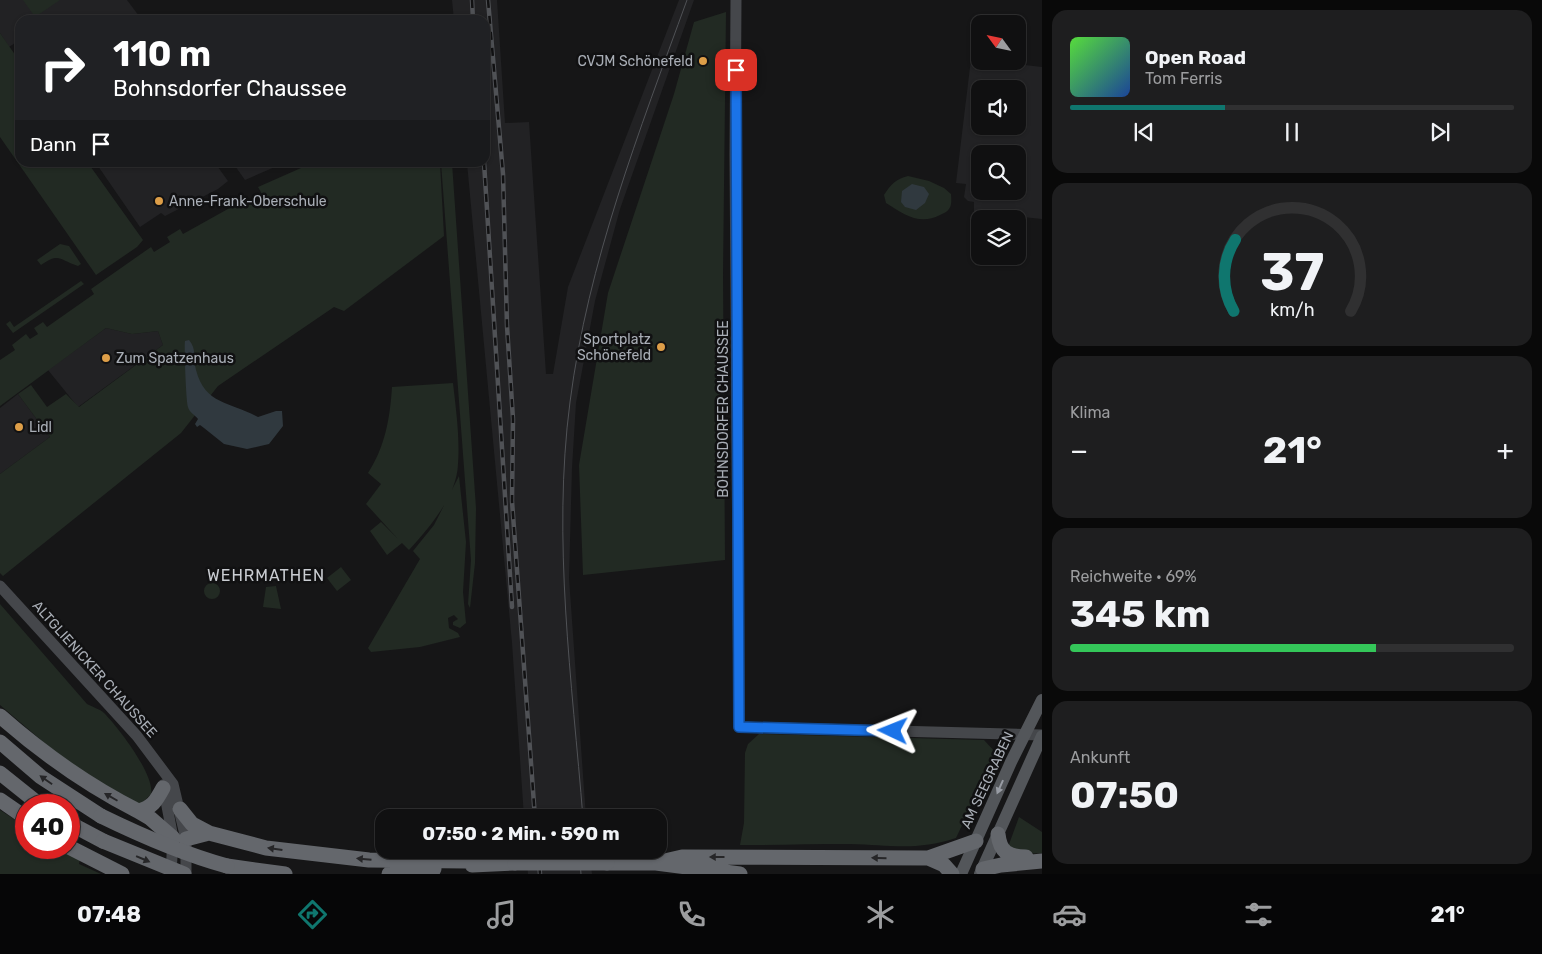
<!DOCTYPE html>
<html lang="de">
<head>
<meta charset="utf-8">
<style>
	body { margin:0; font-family:Rubik,sans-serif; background:#1e1e1f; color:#f1f3f6; height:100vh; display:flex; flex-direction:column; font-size:19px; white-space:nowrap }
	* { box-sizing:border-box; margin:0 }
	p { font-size:16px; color:#9c9d9f }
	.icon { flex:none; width:28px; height:28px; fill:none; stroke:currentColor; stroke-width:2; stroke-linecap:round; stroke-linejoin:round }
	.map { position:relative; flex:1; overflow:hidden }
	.details { display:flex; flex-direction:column; gap:10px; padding:10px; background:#090909; width:500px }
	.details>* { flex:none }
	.banner { position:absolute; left:15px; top:15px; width:475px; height:152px; border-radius:15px; box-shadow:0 1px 4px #0004,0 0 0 1px #303031; background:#202124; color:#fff; overflow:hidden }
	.needle { width:32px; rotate:303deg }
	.tools { position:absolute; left:971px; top:15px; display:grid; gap:10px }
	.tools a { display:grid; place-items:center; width:55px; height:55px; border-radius:10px; background:#101011; box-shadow:0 1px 4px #0004,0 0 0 1px #303031; font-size:25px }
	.speed { position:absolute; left:15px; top:794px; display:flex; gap:10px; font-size:25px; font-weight:700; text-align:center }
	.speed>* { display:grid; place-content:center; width:65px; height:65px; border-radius:50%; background:#101011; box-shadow:0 1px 4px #0004,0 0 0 1px #303031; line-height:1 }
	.speed .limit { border:8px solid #d22; background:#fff; color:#111 }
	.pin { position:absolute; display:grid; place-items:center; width:42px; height:42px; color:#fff; margin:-21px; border-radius:10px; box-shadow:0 2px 8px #0006 }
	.me { position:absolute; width:55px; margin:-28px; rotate:272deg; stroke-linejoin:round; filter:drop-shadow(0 0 4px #0008) }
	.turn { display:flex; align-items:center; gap:18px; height:105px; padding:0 15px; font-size:22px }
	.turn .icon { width:65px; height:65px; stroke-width:2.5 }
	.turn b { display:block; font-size:35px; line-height:42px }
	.then { display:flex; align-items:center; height:48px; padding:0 15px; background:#0003; gap:10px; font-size:19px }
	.big { font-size:38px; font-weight:700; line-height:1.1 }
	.details .widget { flex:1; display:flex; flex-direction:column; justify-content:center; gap:8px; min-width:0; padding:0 18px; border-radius:15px; background:#1e1e1f }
	.details .dial { align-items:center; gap:0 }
	.dial svg { height:130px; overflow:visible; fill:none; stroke:#303031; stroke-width:7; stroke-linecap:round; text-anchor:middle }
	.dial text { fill:#f1f3f6; stroke:none }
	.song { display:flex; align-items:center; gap:15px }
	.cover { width:60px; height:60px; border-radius:8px; background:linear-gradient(135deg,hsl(110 70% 55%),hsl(220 70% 35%)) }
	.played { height:5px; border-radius:2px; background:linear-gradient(90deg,#0f766e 35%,#303031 35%) }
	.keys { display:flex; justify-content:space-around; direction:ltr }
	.heat { display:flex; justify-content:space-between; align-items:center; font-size:28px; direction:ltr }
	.charge { height:8px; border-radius:4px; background:linear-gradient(90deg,#34c759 69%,#303031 0) }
	.trip { position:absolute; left:375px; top:809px; width:292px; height:50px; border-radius:15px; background:#101011; box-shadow:0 1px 4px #0004,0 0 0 1px #303031; font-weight:700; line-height:50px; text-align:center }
	.tabs { display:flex; height:80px; justify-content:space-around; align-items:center; background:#060607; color:#9c9d9f }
	.tabs .icon { width:35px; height:35px }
	.tabs .selected { color:#0f766e }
	.tabs b { font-size:22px; color:#f1f3f6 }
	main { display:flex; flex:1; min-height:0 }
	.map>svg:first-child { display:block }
	.built { fill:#222224; fill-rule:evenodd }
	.green { fill:#222a23 }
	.water { fill:#30393f }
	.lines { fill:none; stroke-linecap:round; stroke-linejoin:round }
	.secondary { stroke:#45474b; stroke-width:11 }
	.primary { stroke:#53565a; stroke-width:12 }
	.highway { stroke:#64676c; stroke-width:15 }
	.tram { stroke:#505256; stroke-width:1 }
	.rail-casing { stroke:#505256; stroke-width:4.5 }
	.rail { stroke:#111112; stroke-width:2.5; stroke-dasharray:8; stroke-linecap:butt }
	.highway-bridge { stroke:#64676c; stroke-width:15 }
	.oneway { fill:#262628 }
	.oneway2 { fill:#989ca4 }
	.route-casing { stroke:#114b97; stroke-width:12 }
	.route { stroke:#1a73e8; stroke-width:9 }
	.poi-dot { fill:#dd9e48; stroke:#111112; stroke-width:2 }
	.labels { text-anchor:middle; stroke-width:5; stroke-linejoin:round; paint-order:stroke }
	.poi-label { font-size:14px; fill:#a9aeb6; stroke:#111112; text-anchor:start }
	.street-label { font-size:14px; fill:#a9aeb6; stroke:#111112 }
	.quarter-label { font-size:16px; letter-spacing:1px; fill:#cacdd2; stroke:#111112 }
</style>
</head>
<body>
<main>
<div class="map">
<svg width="1042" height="874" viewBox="0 0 1042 874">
	<rect width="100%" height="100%" fill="#161617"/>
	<path class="built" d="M0,0H127L142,20H20V50L15,43L9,47L0,33Z
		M452,0H497L505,123L529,122L546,374H553L568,287L679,0H694L620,209L595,301L576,403L572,468L569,578L586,817H524L512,643L467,163L485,162V20H454Z
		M971,59L1042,67V219L974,212V202L968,201L964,197L966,184L956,183ZM980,89H1018V126H980ZM980,154H1018V191H980Z
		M103,162L215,163L228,181L218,189L165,216L161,213L140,227L98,166Z
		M233,163H284L245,180Z
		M106,328L132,334L158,331L163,345L78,407L48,370Z
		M18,394L50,437L0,474V408Z
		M526,850H589L592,874H528Z"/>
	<path class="green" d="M23,0H60L35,17Z
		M726,12L723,275L725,560L583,575L579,465L608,293L674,94L694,22Z
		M0,33L20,62V162L88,163L143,240L137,247L96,275L0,137Z
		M321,163H440L444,236L344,311L334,307L218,386L181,433L3,576L0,573V474L50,437L18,394L31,385L47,407L66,394L79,407L163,345L158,331L132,334L106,328L0,406V360L15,350L12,345L26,334L30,339L38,334L34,328L43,322L47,327L94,294L91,289L151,247L154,252L170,242L167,237L180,229L183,234L244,200L247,202L262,194L258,187L301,168H312Z
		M441,163H452L476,508L475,563L470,608L468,604L471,560Z
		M908,176L929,181L944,188L951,194C952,207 951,210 940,215C919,226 904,214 886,203L884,195C891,184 896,179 908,176Z
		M60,244L69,246L81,264L78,266C59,260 60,252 41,265L37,260Z
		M81,281L84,284L13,333L6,324L10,321L14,327Z
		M453,383C456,410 460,438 458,464C457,496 429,528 409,550L402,543L387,555L370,531L381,522L398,539L366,504L381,484L368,473C385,447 390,418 392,387Z
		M459,476L466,542L463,592L466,623L460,628L453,625V622L458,619L454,615L448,618L449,628L458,633L460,637L420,647L371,652L368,648L420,559L413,551L434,525Z
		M341,567L351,580L337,591L327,578Z
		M204 591a8 8 0 1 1 16 0a8 8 0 1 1-16 0Z
		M276,586L281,609L263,607L266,587Z
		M0,604L87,704C92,707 100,709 104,713C118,727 155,775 151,794L140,805L68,763L0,705Z
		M759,734L984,740L996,753L956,838C917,851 890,845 850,844C813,844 776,845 740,845L744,823L745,753L748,744Z
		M0,810L26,827V848H59L80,859L79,864L101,874H0Z
		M1019,817L1042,832V853L1021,854L1008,847Z"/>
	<path class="water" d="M912,184L924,187L929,194L925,203L916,210L905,207L901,202L902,191Z
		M189,340C197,349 193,359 196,370C205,405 231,402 258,417L276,411H282L283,426L269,444L247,449L224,444L204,428L200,425L197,427L195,424L198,419C195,415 189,412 188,407C186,403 184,344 185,341Z"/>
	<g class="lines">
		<path class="secondary" d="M736,0L735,155L739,727L1042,735
			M0,586L137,736L173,784L186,839V874
			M163,785L173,838L171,874"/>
		<path class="primary" d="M961,874L1011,762L1042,700
			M980,874L1042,736"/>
		<path class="highway" d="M0,716C42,753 87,785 138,811C152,808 156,801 163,788
			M0,742L41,777L101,816
			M0,773L40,805
			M0,800L26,818
			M180,809L192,824L209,833L266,848L369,860L466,861L482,863
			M138,811L150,818L173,838
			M69,823L103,841
			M998,834C1000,852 1008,857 1026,857
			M186,839L209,833
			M69,847L122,874
			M928,858L976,841
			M607,863H656L740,874
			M656,863L682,857L928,858L944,865L952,874
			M472,865L515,863
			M227,866L285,874
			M983,869L1001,865L1042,861
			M389,874L434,869"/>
		<path class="tram" d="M583,818C572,680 552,540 570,402C588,262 639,132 687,0
			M579,850L581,874"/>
		<defs>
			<path id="rail" d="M472,0L473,20
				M488,0L503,174L507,326L513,419L512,501L535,818
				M484,162L512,607
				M538,850L540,874"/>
		</defs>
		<use href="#rail" class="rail-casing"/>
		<use href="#rail" class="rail"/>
		<path class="highway-bridge" d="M101,816C142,836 183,854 227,866
			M103,841L184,874
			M515,863H607"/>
	</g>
	<defs><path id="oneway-solid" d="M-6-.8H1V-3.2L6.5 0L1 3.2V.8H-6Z" transform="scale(1.25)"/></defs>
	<g class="oneway">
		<use href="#oneway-solid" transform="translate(46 780) rotate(-145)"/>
		<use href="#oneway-solid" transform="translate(111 797) rotate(-150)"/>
		<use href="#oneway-solid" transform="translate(275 849) rotate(-172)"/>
		<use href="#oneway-solid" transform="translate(717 857) rotate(-180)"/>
		<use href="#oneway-solid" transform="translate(879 858) rotate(-179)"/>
		<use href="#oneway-solid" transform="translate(143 859) rotate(23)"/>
		<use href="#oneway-solid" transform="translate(364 859) rotate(-175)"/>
	</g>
	<use class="oneway2" href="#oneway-solid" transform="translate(1000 787) rotate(114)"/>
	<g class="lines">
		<defs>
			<path id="route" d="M736,70L739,727L893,731"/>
		</defs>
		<use href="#route" class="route-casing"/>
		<use href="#route" class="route"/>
	</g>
	<g class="poi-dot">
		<circle cx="703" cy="61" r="5"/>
		<circle cx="159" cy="201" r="5"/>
		<circle cx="661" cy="347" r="5"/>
		<circle cx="106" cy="358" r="5"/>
		<circle cx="19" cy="427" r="5"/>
	</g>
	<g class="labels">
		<g class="poi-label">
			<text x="693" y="66" text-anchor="end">CVJM Schönefeld</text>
			<text x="169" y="206">Anne-Frank-Oberschule</text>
			<text x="651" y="344" text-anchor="end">Sportplatz<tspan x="651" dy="16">Schönefeld</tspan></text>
			<text x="116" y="363">Zum Spatzenhaus</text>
			<text x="29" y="432">Lidl</text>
		</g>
		<g class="street-label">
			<text transform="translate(723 409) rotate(-90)" y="5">BOHNSDORFER CHAUSSEE</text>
			<text transform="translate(95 669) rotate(48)" y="5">ALTGLIENICKER CHAUSSEE</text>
			<text transform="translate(987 780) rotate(-65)" y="5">AM SEEGRABEN</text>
		</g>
		<g class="quarter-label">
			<text x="266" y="581">WEHRMATHEN</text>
		</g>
	</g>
</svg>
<div class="tools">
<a><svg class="needle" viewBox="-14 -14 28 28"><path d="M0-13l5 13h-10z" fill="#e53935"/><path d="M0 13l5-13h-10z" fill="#9c9d9f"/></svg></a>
<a><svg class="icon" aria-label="sound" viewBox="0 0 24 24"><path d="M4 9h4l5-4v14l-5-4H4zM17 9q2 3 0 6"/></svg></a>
<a><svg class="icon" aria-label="search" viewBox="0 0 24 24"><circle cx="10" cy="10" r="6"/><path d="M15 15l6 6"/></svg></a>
<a><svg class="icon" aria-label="layers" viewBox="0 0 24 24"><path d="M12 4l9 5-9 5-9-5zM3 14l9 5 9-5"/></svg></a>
</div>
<div class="speed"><div class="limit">40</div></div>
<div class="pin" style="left:736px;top:70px;background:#d93025"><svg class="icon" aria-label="arrive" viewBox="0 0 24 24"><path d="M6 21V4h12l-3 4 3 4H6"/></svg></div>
<svg class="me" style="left:893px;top:731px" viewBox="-20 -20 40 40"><path d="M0-17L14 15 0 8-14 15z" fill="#1a73e8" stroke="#fff" stroke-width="4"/></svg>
<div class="trip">07:50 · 2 Min. · 590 m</div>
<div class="banner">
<div class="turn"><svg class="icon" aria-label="right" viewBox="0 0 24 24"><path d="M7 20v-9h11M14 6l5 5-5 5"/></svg><div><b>110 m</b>Bohnsdorfer Chaussee</div></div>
<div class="then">Dann<svg class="icon" aria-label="arrive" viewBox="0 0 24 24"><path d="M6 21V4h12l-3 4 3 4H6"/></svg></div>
</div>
</div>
<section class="details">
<div class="widget">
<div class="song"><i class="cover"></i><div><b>Open Road</b><p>Tom Ferris</p></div></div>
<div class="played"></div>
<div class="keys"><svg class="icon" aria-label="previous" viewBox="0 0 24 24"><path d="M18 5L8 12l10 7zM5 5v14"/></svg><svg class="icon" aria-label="pause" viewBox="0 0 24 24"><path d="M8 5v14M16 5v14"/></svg><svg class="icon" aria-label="next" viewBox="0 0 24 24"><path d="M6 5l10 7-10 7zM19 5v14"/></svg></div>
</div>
<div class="widget dial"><svg viewBox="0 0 100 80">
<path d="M14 69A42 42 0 1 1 86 69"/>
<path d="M14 69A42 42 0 0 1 15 25" stroke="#0f766e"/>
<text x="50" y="56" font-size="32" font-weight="700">37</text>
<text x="50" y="72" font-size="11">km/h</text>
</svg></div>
<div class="widget"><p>Klima</p>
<div class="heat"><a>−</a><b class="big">21°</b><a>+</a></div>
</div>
<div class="widget"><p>Reichweite · 69%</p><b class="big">345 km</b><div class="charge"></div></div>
<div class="widget"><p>Ankunft</p><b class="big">07:50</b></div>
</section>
</main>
<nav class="tabs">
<b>07:48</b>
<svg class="icon selected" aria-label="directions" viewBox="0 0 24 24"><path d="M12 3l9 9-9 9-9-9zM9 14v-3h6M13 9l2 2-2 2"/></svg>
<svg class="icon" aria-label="music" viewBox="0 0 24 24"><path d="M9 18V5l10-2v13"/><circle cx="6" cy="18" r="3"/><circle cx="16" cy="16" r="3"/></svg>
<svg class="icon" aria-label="phone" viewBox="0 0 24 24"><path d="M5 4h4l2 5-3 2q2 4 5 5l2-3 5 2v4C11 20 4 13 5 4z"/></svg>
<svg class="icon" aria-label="climate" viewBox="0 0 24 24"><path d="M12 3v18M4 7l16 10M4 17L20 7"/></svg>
<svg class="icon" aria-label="car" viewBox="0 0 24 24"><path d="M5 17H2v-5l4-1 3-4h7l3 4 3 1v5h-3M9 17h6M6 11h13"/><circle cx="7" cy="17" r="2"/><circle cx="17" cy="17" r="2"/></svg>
<svg class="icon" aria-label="filters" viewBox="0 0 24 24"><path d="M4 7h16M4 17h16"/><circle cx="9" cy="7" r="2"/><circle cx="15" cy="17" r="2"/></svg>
<b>21°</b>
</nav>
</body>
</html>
